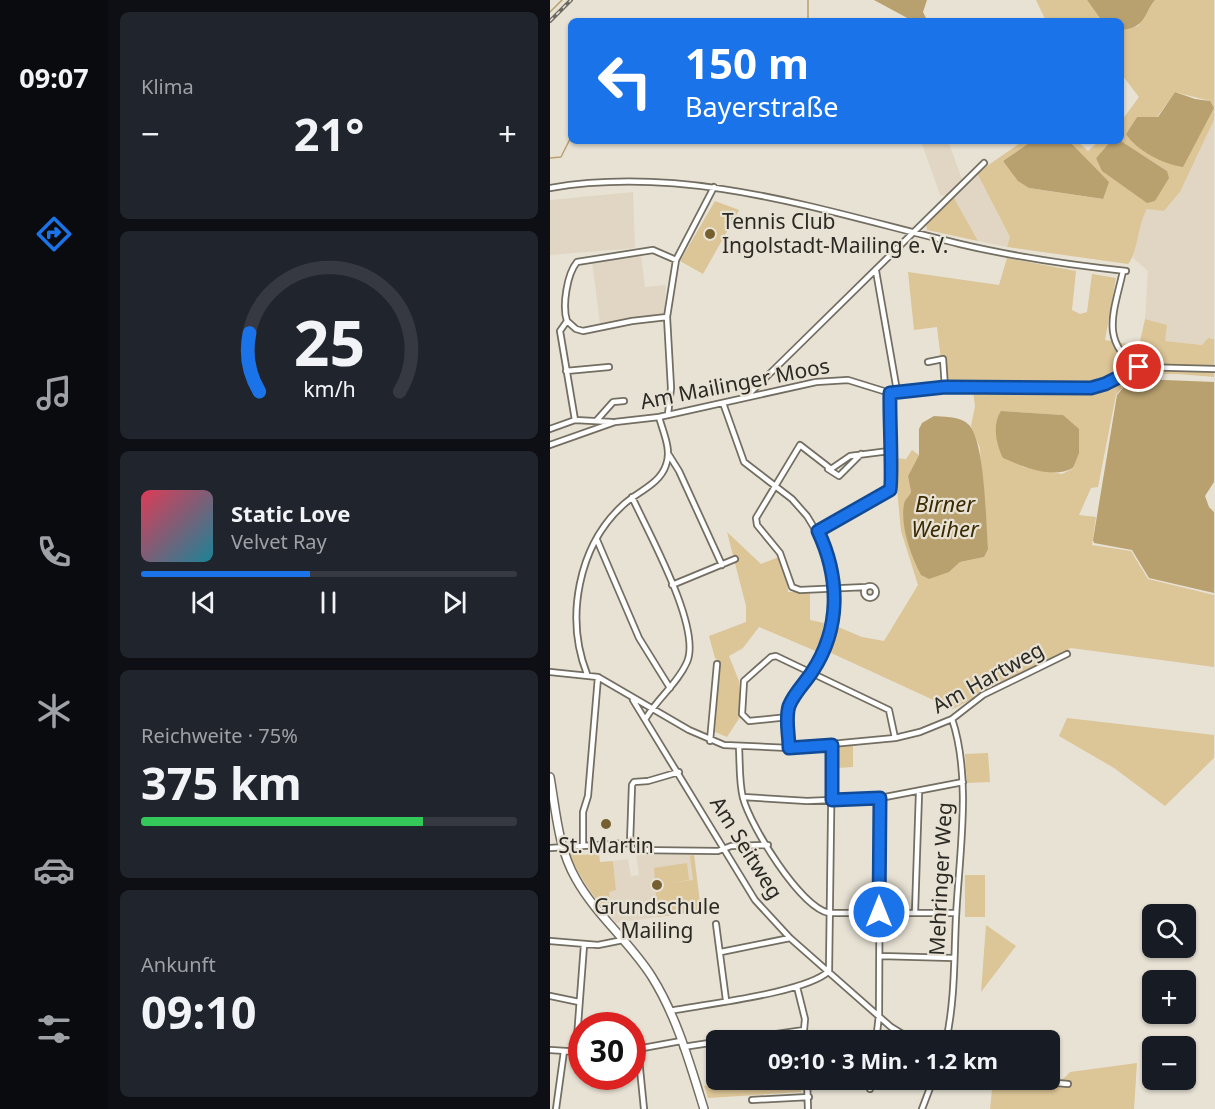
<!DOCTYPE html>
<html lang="de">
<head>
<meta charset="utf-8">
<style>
	body { margin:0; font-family:"Noto Sans",sans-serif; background:#20242c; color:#f1f3f6; height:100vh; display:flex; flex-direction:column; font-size:22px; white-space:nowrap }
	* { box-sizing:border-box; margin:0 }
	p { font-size:20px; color:#9ea1a6 }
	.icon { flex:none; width:33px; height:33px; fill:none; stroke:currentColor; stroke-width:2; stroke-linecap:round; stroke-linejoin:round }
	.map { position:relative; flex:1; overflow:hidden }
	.side { display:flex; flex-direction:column; gap:12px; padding:12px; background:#0d0f14; width:442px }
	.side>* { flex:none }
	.guide { position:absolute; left:18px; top:18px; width:556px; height:126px; border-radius:9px; box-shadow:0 2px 4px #0004; background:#1a73e8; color:#fff; overflow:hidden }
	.buttons { position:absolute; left:592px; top:904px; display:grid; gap:12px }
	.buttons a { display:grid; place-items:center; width:54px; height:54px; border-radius:9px; background:#171b24; box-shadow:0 2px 4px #0004; font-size:30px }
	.speed { position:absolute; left:18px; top:1012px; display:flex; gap:12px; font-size:30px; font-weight:700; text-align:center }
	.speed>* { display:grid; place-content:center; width:78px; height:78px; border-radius:50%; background:#171b24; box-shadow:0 2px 4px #0004; line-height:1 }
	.speed .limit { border:9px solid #d22; background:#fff; color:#111 }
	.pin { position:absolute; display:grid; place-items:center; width:51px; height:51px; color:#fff; margin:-26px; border:3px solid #fff; border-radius:50%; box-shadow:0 2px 6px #0007 }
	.me { position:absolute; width:66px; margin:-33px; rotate:0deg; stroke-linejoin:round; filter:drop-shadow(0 0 4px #0008) }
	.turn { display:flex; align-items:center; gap:21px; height:126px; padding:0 18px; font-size:27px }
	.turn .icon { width:78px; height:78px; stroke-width:2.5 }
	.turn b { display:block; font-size:42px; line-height:51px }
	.big { font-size:45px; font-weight:700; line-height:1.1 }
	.side .tile { flex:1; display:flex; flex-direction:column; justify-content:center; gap:9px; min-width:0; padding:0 21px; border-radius:9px; background:#20242c }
	.side .dial { align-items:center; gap:0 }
	.dial svg { height:156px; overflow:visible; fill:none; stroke:#363941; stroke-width:7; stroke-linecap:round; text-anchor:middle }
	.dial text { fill:#f1f3f6; stroke:none }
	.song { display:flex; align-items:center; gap:18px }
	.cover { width:72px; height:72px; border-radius:9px; background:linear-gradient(135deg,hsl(350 70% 55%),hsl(190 70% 35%)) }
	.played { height:6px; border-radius:3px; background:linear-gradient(90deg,#1a73e8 45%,#363941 45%) }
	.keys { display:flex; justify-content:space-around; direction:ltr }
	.heat { display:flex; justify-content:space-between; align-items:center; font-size:33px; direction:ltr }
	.charge { height:9px; border-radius:4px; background:linear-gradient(90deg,#34c759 75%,#363941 0) }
	.trip { position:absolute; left:156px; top:1030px; width:354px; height:60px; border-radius:9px; background:#171b24; box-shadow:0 2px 4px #0004; font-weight:700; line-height:60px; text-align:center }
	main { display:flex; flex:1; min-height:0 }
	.menu { display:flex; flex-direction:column; width:108px; justify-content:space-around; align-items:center; background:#090b0e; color:#9ea1a6 }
	.menu .icon { width:42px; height:42px }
	.menu .current { color:#1a73e8 }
	.menu b { font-size:27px; color:#f1f3f6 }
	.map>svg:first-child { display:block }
	.built { fill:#e0d6c3 }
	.green { fill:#dcc596; fill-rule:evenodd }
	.water { fill:#b9a16f }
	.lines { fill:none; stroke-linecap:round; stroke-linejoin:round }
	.stream { stroke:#b9a16f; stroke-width:1.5 }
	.street-casing { stroke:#736e62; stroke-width:8 }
	.secondary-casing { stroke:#736e62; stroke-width:10 }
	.street { stroke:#fff; stroke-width:4.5 }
	.secondary { stroke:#fff; stroke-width:7 }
	.rail-casing { stroke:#6c6961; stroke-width:4 }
	.rail { stroke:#e8e2d5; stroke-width:1.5; stroke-dasharray:4.5; stroke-linecap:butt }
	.route-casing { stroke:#114b97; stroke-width:15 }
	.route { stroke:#1a73e8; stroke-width:10 }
	.poi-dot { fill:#76602f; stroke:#e8e2d5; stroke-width:2 }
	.labels { text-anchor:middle; stroke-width:4.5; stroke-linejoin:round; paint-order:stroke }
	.poi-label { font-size:21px; fill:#2b2924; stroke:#e8e2d5 }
	.street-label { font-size:21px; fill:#2b2924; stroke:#e8e2d5 }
	.water-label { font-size:22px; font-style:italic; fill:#3b2a00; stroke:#e8e2d5 }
</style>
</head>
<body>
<main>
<nav class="menu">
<b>09:07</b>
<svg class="icon current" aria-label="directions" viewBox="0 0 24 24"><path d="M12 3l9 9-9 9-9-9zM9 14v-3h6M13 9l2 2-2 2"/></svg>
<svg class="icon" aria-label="music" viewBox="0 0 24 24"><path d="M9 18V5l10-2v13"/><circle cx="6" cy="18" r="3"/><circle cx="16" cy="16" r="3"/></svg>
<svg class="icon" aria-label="phone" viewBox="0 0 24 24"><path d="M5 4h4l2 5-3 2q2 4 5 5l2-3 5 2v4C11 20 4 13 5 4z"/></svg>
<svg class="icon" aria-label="climate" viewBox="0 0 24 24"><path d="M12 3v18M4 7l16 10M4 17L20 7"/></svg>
<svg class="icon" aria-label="car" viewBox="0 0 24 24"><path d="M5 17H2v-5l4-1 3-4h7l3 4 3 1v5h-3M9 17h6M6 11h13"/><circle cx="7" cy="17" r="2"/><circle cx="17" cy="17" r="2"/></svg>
<svg class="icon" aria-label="filters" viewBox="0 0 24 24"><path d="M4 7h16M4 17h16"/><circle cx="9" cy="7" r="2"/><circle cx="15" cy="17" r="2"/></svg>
</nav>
<section class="side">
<div class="tile"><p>Klima</p>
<div class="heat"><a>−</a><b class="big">21°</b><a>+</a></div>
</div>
<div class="tile dial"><svg viewBox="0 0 100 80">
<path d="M14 69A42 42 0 1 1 86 69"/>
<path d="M14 69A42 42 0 0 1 9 39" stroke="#1a73e8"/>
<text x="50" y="56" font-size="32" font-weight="700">25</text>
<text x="50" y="72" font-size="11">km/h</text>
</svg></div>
<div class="tile">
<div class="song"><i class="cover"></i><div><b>Static Love</b><p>Velvet Ray</p></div></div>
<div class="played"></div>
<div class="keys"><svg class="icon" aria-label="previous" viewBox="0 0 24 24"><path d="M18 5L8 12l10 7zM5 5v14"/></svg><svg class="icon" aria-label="pause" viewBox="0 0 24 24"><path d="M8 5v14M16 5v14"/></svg><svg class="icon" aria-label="next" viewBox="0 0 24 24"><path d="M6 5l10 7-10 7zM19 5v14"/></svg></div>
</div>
<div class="tile"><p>Reichweite · 75%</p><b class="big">375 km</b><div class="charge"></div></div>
<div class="tile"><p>Ankunft</p><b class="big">09:10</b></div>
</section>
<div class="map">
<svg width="665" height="1109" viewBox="0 0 665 1109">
	<rect width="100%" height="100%" fill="#e8e2d5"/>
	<path class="built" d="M664,120V339L658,338L652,345L614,341L617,325L595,319L598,271L583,258L590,222L598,208L614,211L630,192Z
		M371,141H398L412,179L427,173L460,237L457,247L428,241L403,196L390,195Z
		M83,192L85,248L0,255V200Z
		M91,256L95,287L116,285L114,315L50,324L42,261Z
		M144,854L151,911L66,923L53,908L61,907L59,892L66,890L63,861L78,859L81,876L89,875L86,855Z"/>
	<path class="green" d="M486,0H537L552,21H496Z
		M605,0H664V120L630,192L614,211L597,209C587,226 588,253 578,264L457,247L460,237L427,173L473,141H482L453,161L479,188L552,199L538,161L519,141H527L538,151L549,141H561L546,158L552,170L597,202L605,201L617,171L571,141L572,120L589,97L572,75V30L588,26ZM625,92L660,101L576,134L587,117H607Z
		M403,196L428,241L377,230L376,223Z
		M165,201L189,210L153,274L130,261Z
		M457,258L526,271L522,310L530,314L537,312L542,274L566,278L555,340L589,346L595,319L617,325L615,341L652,345L658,338L664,339V377C631,375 589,366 566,395L548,487L541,488L529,515L546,517L542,545L581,551L598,579L664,595V667L521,648L403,709L279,652L286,626L312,637L334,641L368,585L351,531L344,458L356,459L362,450L369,455L358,476L361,492L359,497L399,572L410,562L434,557L430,448L421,426L425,406L422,384L394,385L387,327L364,330L358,272L449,285ZM452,411L513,415L524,468L512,474L473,467Z
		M177,532L211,564L229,557L237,580L238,592H260V620L274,623L268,652L209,627L193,648L179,656L189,681L190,717L177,737L165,732L170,662L165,658L159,636L196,622V606Z
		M517,718L664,735V758L615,806L564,768L509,736Z
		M290,745H303V767L287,768V749Z
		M438,753L440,782L417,783L415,754Z
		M28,850L33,855L49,853L50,862L63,861L66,890L59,892L61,907L53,908C40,892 27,872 19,854L20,851Z
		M144,855L151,911L108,917L104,868L137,863L139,880L113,884L143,880L140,856Z
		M415,875H435V917H415Z
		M436,925L466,946L431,992Z
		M587,1063L584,1109H440L443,1080C472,1080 499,1097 520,1072Z
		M183,1080H250L251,1092L158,1098L154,1086Z"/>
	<path class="water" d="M324,0H377L373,12L376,18L361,20Z
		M537,0H605C593,15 596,27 572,30V21H552Z
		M625,92L645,99L660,101L664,108L633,167C613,164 587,151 576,134L587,117H608Z
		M482,141H519L559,182L553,199L479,188L468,181L453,161Z
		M561,141H571L617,171L619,178L605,201L597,203L552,171L546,158Z
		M590,379L664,382V482L655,496L659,507L664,512V593L599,578L582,550L544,543L543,540L567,395L574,387Z
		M451,411L513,415L529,429V453L523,468C502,479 474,467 453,458C446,444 442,424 451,411Z
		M384,416C395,417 411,416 419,425C435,441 436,524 438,549L434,557L410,562L399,572L379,579L371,575C361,556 350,526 354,504C355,499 359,497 361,492L358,476L369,455V429L372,423Z"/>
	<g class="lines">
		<path class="stream" d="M258,0V21
			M0,12L12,0
			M0,158L11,157L21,137"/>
		<defs>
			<path id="street" d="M0,188C140,164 276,212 410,244C465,257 520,265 576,271
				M326,271L347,391
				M573,271C565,309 548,343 589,367
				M17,321C12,306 17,274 27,262L103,250L126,260
				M17,321L26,329L33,331L82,321L117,317
				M17,321L10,331L25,420
				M378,362L393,359L395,387
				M16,371L59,367
				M197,396L434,163
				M173,403L194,462L242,499L257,516L274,544L282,572L285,607L282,625L271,656L238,709L239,748
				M118,414L121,388L117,317L126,260L164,187
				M47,420L63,402L74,401
				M0,429L25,420L62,422
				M0,445L65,422L109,417L266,382L298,380L340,393L431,387L521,390L555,384L589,367L665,369
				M119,455L129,471L172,565
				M278,469L289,476L311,454
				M82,497C98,532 152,628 137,662C128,683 108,698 96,718
				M268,531L340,490L342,484L339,451L340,393
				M47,540L89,638L120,688
				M122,585L185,559
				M314 592a6 6 0 1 1 12 0a6 6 0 1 1-12 0Z
				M316,587L250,590L242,587L230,553L207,525L206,518L250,445L281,469L300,456L339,451
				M0,672L48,677L139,730L174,745L239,748L345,738L370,732L402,719L433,695L517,654
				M37,674C15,618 28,546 73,505C87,492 110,484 116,465C122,450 113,432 109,417
				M83,700L205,900L240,938L341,1027L364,1041
				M238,717L199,721L192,714L194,681L221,657L226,656L339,710L345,738
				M160,741L167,664
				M189,748C190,764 189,782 193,798C201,827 250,907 279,913H406
				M193,797L257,801L330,798L413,782
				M80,843L82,785L84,782L98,781L129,772
				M33,846V812L38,796L48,677
				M0,848L80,843L83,850L168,851L181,846L218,845
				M365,912L369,793
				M166,924L176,1000
				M0,941L48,945L73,940
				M171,952L240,938
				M330,956L404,958
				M247,987L255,1019L253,1041
				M0,996L29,1002
				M120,1011C155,1004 256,993 279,971L282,745
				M177,1041L254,1030
				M326,1041L329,1015L330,798
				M396,1041C405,1001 404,958 406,917C409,856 422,778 402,719
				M133,1047L166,1042
				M88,1049L94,1109
				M0,1050L32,1052
				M82,1050L131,1041
				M26,1051L34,945
				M257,1080L258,1109
				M474,1080L518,1084
				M320,1089L321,1080
				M202,1100L259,1097
				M6,1109L14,1051
				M372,1109L383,1080"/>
			<path id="secondary" d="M0,777C6,811 8,848 26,879C46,915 80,942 102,977C127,1017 140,1064 154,1109"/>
		</defs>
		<use href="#street" class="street-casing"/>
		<use href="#secondary" class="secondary-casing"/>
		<use href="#street" class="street"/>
		<use href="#secondary" class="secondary"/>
		<defs>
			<path id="rail" d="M0,21L21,0"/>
		</defs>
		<use href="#rail" class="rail-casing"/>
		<use href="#rail" class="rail"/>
	</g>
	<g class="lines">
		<defs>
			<path id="route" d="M329,912L330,798L282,800V745L239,748C239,734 235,719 239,706C244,693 255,683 262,672C291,628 290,578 268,531L340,490C343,483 339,408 340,393L395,387L541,388L555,384L589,367"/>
		</defs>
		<use href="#route" class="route-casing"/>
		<use href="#route" class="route"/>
	</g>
	<g class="poi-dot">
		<circle cx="160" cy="234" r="6"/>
		<circle cx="56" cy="824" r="6"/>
		<circle cx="107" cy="885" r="6"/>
	</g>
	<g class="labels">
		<g class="poi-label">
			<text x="172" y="229" text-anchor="start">Tennis Club<tspan x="172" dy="24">Ingolstadt-Mailing e. V.</tspan></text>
			<text x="56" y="853">St. Martin</text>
			<text x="107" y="914">Grundschule<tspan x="107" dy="24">Mailing</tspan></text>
		</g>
		<g class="street-label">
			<text transform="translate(185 384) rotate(-11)" y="7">Am Mailinger Moos</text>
			<text transform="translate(438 678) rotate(-29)" y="7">Am Hartweg</text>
			<text transform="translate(196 848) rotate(58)" y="7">Am Seitweg</text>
			<text transform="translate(391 879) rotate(-87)" y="7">Mehringer Weg</text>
		</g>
		<g class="water-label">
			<text x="395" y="512">Birner<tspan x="395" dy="25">Weiher</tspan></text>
		</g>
	</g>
</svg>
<div class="buttons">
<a><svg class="icon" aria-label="search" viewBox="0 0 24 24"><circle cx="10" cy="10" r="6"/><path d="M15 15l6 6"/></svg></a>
<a>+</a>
<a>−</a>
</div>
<div class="speed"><div class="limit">30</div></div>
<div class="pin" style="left:589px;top:367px;background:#d93025"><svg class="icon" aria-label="arrive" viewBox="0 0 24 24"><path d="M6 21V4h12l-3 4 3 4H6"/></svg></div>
<svg class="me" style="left:329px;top:912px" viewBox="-20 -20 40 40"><circle r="17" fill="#1a73e8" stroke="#fff" stroke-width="3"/><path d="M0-11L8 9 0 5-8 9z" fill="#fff"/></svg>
<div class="trip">09:10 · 3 Min. · 1.2 km</div>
<div class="guide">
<div class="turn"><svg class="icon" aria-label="left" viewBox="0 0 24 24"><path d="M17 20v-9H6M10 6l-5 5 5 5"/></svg><div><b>150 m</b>Bayerstraße</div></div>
</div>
</div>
</main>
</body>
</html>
